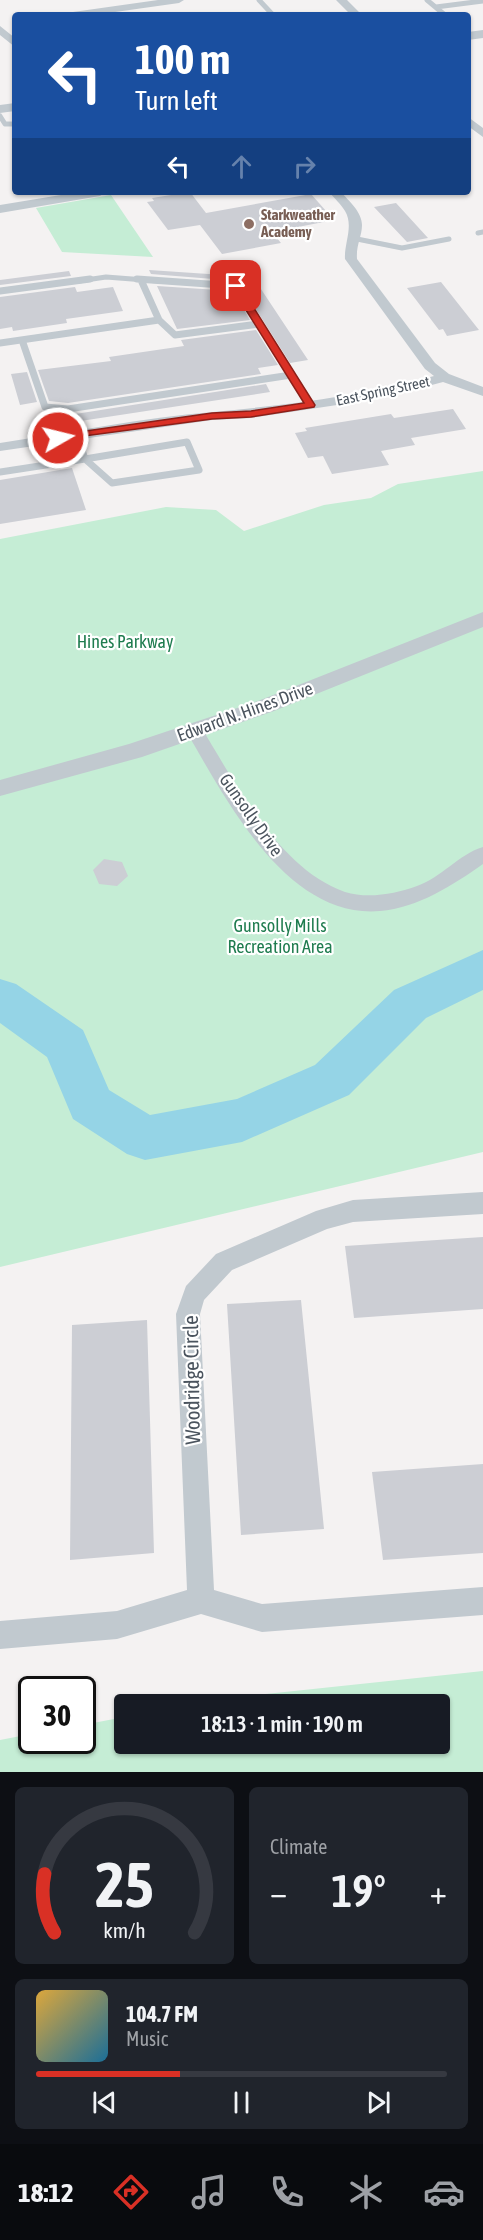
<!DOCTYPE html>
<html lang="en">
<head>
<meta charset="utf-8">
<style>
	body { margin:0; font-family:"Asap Condensed",sans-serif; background:#20242c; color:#f1f3f6; height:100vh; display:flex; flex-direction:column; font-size:22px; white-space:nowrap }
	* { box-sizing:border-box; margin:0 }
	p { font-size:20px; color:#9ea1a6 }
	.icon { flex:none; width:33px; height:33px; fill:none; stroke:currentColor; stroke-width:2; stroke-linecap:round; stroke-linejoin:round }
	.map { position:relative; height:1772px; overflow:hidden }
	.panel { display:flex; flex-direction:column; gap:15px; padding:15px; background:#0d0f14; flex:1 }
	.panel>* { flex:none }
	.banner { position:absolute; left:12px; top:12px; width:459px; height:183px; border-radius:6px; box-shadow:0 2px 4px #0004; background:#1a4fa0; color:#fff; overflow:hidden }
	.speed { position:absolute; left:18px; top:1676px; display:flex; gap:12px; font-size:30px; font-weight:700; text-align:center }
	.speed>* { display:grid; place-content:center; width:78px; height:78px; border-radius:50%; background:#171b24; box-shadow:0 2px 4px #0004; line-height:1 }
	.speed .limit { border:3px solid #111; border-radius:9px; background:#fff; color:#111 }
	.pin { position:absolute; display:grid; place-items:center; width:51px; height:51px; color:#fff; margin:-26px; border-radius:12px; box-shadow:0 3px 9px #0006 }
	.me { position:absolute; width:66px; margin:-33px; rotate:82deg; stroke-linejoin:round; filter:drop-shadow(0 0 4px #0008) }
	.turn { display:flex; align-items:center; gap:21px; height:126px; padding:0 24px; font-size:27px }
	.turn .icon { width:78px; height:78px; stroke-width:2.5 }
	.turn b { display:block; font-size:42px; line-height:51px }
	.lanes { display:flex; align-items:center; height:57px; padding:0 24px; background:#0003; justify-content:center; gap:30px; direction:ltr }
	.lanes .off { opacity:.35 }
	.big { font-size:45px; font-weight:600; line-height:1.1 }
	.panel .tile { flex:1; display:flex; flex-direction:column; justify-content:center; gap:9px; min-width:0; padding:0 21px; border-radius:9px; background:#20242c }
	.panel .dial { align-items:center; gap:0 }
	.dial svg { height:156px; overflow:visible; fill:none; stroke:#363941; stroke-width:7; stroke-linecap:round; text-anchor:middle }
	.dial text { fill:#f1f3f6; stroke:none }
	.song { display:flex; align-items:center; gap:18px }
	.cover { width:72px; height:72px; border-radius:9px; background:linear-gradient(135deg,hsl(40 70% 55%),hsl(200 70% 35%)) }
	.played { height:6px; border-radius:3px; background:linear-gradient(90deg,#d93025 35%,#363941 35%) }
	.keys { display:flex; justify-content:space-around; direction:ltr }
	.heat { display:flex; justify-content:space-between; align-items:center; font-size:33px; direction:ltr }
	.panel .tiles { flex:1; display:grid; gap:15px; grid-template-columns:1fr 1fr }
	.tile:last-child { grid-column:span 2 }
	.trip { position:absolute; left:114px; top:1694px; width:336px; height:60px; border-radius:6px; background:#171b24; box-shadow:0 2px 4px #0004; font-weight:600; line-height:60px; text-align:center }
	.tab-bar { display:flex; height:96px; justify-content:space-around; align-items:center; background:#090b0e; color:#9ea1a6 }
	.tab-bar .icon { width:42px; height:42px }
	.tab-bar .active { color:#d93025 }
	.tab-bar b { font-size:27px; color:#f1f3f6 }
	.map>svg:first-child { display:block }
	.green { fill:#c5edd5 }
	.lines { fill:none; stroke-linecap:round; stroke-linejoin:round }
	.river { fill:#95d4e6; fill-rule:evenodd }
	.building { fill:#ccced4 }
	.service-far1 { stroke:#c1c9cf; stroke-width:5 }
	.service { stroke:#c1c9cf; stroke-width:7 }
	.minor { fill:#c1c9cf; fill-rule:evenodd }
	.tertiary { fill:#c1c9cf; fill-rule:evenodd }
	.route { fill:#d93025; stroke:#8d1f18; stroke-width:1.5 }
	.education-dot { fill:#8d6e63; stroke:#fff; stroke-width:2 }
	.labels { text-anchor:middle; stroke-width:4.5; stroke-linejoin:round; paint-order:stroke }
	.far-education-label { font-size:15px; font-weight:bold; fill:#785e54; stroke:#fff; text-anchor:start }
	.far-street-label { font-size:15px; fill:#4b545e; stroke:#fff }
	.park-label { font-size:18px; fill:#1f7c4f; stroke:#fff }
	.street-label { font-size:18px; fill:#4b545e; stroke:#fff }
	.near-street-label { font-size:21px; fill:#4b545e; stroke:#fff }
</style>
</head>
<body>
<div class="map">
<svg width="483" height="1772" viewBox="0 0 483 1772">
	<rect width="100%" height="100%" fill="#f4f2f2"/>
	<path class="green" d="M111,195L153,257L62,252L36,208Z
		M483,471V1152L0,1267V539L166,507L216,510L244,531L324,505L371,498L398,484Z
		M483,1671V1772H0V1740L31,1734L32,1740H82L83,1725L124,1717V1743H440V1704H192L218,1699Z"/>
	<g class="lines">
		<path class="river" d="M483,950V990L426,1018L349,1095L242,1142L145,1160L127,1154L73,1119L47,1057L0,1023V979L16,984L83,1030L109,1090L150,1115L237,1099L315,1065L394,990Z"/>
	</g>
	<path class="building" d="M190,192L206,213L311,194L334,220L272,232L281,243L222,254L200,225L168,230L147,202L154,201L152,198Z
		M396,203L428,238L407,242L374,207Z
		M149,270L253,277L308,360L290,363L238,281L151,274Z
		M69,271L71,276L0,285V280Z
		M441,282L479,330L447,336L443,329L439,330L407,288Z
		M157,286L233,291L250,320L177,329Z
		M75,287L77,292L113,287L123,311L66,319L67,323L13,331L12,327L0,329V297Z
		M256,330L278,365L258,368L261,374L68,403L49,401L38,370L111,361L109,357L184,346L181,340Z
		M27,372L37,402L20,405L11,374Z
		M266,384L270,392L61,424L57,414L69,415Z
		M453,409L466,429L411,438L415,445L381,451L389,465L332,474L323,456L308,458L295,433L307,431L305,428L391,414L394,418Z
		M72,468L86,510L0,524V480Z
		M104,859L122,862L128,876L117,886L99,884L93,870Z
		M483,1237V1309L354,1318L345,1246Z
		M301,1300L324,1529L241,1535L227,1304Z
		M147,1320L154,1553L70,1560L72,1325Z
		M483,1464V1553L383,1560L372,1472Z"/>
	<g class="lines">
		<path class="service-far1" d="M259,0L273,15
			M427,0L445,15
			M436,7L483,1
			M0,116L5,124H15
			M478,233L483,232
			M352,238L402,248L449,239
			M79,281L106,277L158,281"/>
		<path class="service" d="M141,280L159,320
			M0,291L90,279
			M259,324L310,405
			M22,340L45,407L68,409L291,375
			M0,343L159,320L175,335L259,324L236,286L137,279
			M77,435L85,459
			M187,442L199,470L112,483L85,459Z
			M0,472L85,459"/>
		<path class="minor" d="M158,0H184L179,3L94,15H68L73,12Z
			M336,0H347L362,15H351Z
			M0,26L15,38V47L0,35Z
			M468,117L483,128V137L468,126Z
			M79,192H106L100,196L0,213V205Z
			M329,192H341C349,201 362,212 362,225C362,236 356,245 357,259L435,363L449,374L483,387V396L443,382L413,390L337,405L251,418L212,420L0,451V443C71,432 142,418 213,412C287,405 362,396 434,376L425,369L345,259C344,243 354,226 345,211C341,204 334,198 329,192Z
			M195,725L201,727C236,784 279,869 345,892C368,899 395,894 417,886C441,878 459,854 483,847V864C453,885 418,908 380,911C286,919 226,799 186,731L189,727Z
			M483,1192V1214L353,1222L327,1229L232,1270L204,1300L200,1314L214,1590L262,1604L483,1587V1615L262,1632L201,1614L117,1639L0,1649V1621L117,1611L187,1590L176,1314L186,1286L216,1254L316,1211L353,1200Z"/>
		<path class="tertiary" d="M483,30V38L468,40V32Z
			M15,103V111L0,113V105Z
			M483,612V627L274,711L142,757L0,796V780L129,744L258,701Z"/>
	</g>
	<path class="route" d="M236,284L240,286L315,405L314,407L251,417L212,419L54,440L53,438L58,435L212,413L251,411L304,403L231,286Z"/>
	<circle class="education-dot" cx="249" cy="224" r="6"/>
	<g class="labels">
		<g class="far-education-label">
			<text x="261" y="220">Starkweather<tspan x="261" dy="17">Academy</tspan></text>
		</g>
		<g class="far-street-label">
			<text transform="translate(383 391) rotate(-12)" y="5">East Spring Street</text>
		</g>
		<g class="park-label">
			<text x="125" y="648">Hines Parkway</text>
			<text x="280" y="932">Gunsolly Mills<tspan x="280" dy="21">Recreation Area</tspan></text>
		</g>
		<g class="street-label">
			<text transform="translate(245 712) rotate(-20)" y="6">Edward N. Hines Drive</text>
			<text transform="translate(251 815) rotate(55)" y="6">Gunsolly Drive</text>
		</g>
		<g class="near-street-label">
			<text transform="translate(192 1380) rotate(-91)" y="7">Woodridge Circle</text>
		</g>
	</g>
</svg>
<div class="speed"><div class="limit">30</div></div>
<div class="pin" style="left:236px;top:286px;background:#d93025"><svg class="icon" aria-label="arrive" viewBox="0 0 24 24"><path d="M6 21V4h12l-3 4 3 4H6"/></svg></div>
<svg class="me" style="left:58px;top:438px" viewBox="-20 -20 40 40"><circle r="17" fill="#d93025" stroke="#fff" stroke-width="3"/><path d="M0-11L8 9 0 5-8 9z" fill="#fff"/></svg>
<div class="trip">18:13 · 1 min · 190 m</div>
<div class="banner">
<div class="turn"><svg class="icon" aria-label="left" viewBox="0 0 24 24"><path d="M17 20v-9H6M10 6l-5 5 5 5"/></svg><div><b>100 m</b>Turn left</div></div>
<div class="lanes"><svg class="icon" aria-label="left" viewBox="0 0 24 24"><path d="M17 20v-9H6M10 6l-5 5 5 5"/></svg><svg class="icon off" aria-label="ahead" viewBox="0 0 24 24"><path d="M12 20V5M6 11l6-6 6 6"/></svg><svg class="icon off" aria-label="right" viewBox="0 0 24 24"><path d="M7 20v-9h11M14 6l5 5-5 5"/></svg></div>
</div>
</div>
<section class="panel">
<div class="tiles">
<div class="tile dial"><svg viewBox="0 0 100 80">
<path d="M14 69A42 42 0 1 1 86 69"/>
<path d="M14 69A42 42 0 0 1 9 39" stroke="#d93025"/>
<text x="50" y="56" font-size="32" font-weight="700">25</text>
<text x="50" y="72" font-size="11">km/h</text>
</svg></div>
<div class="tile"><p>Climate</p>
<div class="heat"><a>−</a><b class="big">19°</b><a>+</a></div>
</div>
<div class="tile">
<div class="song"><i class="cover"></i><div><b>104.7 FM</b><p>Music</p></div></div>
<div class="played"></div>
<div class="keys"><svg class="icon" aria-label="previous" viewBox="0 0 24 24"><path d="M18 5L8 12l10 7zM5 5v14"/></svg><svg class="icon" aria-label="pause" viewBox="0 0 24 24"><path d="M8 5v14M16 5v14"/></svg><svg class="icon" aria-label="next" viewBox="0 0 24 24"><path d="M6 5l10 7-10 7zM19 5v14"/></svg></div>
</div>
</div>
</section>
<nav class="tab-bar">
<b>18:12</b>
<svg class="icon active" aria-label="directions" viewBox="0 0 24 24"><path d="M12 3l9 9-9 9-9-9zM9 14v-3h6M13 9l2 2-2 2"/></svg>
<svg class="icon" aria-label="music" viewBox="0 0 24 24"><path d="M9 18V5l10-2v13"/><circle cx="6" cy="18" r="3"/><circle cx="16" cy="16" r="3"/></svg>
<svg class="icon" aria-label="phone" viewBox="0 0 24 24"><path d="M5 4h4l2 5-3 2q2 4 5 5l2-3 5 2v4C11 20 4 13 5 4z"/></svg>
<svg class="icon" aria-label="climate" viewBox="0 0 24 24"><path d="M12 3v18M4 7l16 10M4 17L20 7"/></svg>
<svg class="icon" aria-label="car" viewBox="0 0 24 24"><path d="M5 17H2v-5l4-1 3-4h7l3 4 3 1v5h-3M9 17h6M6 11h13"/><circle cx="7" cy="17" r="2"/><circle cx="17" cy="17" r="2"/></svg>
</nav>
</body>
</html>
